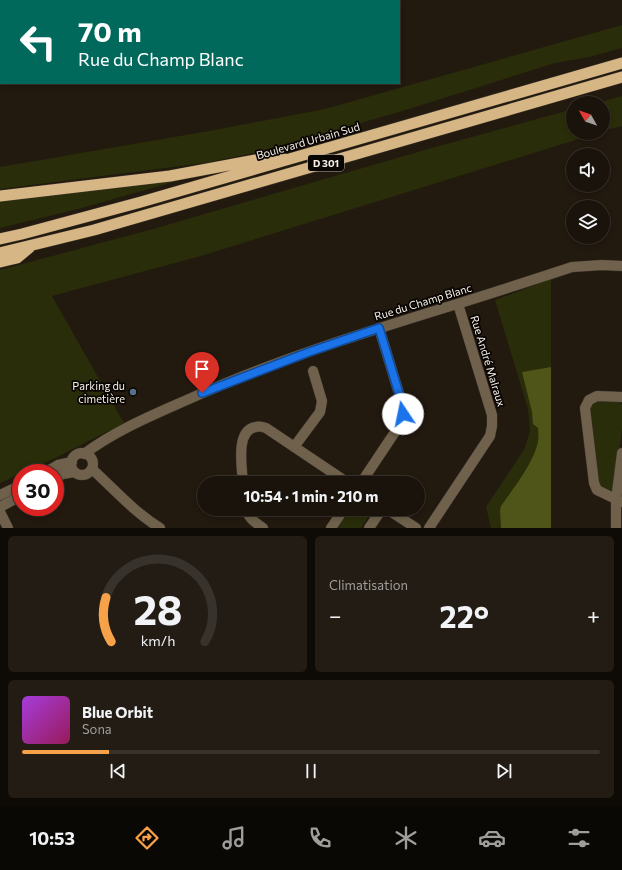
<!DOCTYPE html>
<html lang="fr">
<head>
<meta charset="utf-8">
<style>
	body { margin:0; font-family:Commissioner,sans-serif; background:#231c14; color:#f1f3f6; height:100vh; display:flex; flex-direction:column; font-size:15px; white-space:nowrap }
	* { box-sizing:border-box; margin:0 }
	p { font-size:13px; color:#9f9e9d }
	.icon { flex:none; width:22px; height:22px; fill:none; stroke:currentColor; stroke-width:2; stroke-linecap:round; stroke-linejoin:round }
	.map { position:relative; height:528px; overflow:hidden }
	.sheet { display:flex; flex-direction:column; gap:8px; padding:8px; background:#0e0a06; flex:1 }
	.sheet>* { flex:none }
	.banner { position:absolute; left:0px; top:0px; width:400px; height:84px; box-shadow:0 2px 6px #0003,0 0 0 1px #38322c; background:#00695c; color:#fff; overflow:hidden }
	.needle { width:26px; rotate:310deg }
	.fabs { position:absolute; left:566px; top:96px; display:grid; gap:8px }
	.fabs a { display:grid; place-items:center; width:44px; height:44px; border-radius:50%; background:#1a130b; box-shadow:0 2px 6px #0003,0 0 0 1px #38322c; font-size:20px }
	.speed { position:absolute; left:12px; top:464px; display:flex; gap:8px; font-size:20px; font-weight:700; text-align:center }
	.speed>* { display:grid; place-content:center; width:52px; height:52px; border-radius:50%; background:#1a130b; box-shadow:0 2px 6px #0003,0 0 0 1px #38322c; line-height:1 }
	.speed .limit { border:6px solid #d22; background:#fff; color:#111 }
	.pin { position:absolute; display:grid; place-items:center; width:34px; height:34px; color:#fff; margin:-41px -17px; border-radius:50% 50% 50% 0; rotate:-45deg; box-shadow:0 0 4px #0007 }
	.pin .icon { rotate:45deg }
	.me { position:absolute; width:44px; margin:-22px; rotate:349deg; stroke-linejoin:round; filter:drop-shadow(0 0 3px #0008) }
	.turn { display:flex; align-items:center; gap:14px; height:84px; padding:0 12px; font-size:18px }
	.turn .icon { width:52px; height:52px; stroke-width:2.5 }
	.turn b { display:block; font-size:28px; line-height:34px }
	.big { font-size:30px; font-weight:700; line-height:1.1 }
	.sheet .card { flex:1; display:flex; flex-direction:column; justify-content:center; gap:6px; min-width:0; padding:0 14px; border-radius:6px; background:#231c14 }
	.sheet .dial { align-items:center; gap:0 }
	.dial svg { height:104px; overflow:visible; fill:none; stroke:#38322c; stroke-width:7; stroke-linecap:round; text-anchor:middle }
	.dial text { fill:#f1f3f6; stroke:none }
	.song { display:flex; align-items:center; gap:12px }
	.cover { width:48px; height:48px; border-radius:6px; background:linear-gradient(135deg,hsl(280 70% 55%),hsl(330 70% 35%)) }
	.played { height:4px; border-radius:2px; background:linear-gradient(90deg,#f7a148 15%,#38322c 15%) }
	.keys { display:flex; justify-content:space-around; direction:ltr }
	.heat { display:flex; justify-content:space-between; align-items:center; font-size:22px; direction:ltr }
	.sheet .tiles { flex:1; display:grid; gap:8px; grid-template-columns:1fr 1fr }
	.card:last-child { grid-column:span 2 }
	.trip { position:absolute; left:197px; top:476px; width:228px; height:40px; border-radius:20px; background:#1a130b; box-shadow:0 2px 6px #0003,0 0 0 1px #38322c; font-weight:700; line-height:40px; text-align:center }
	.tabs { display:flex; height:64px; justify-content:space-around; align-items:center; background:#0a0804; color:#9f9e9d }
	.tabs .icon { width:28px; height:28px }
	.tabs .current { color:#f7a148 }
	.tabs b { font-size:18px; color:#f1f3f6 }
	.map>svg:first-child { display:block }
	.green { fill:#2a2d09 }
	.forest { fill:#4f5419 }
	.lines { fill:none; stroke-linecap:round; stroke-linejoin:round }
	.minor-casing { stroke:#3b3329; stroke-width:11 }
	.tertiary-casing { stroke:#3b3329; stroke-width:11 }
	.trunk-casing { stroke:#3b3329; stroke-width:12 }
	.minor { stroke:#6f614c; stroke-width:10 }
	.tertiary { stroke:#6f614c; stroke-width:10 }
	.trunk { stroke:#d6b684; stroke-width:11 }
	.route-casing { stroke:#114b97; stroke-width:10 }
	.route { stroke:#1a73e8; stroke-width:7 }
	.service-dot { fill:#5c6f8a; stroke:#090503; stroke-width:1.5 }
	.labels { text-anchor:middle; stroke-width:3.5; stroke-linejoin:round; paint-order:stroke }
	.shield { fill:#090503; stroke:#afaaa4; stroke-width:1 }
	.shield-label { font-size:10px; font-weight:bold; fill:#f6f0e9 }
	.street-label { font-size:11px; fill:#f6f0e9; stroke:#090503 }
	.poi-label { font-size:11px; fill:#f6f0e9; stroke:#090503; text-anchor:end }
</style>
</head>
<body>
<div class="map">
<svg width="622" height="528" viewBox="0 0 622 528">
	<rect width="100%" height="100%" fill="#22190f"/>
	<path class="green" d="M622,25V48L589,57L555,63L409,109L306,139L254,153L204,163L0,189V167L209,131L325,109Z
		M622,96V126L603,131V103H597Z
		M573,109V133H598L201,256L52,296L124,423L55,458L0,483V270L153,229L428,149Z
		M188,177V178L78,209L0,228V199Z
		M551,279V528H491L486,507L525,448L530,431L528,409L495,300Z
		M596,399L619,401L622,405V429L615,486L612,490L609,492L597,485L589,408Z
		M350,509H371V512L361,528H338Z"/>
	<path class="forest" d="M551,367V528H501L500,510L501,506C513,489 535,461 538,441C539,437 538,432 538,428L533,424L532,412L522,372Z"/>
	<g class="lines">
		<defs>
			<path id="minor" d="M622,397L597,396L589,400L585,408L594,483L597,490L622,502
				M294,447L320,412L322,401L313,371
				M92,469C114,489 134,512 160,528
				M243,483C242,467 235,430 256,427C259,426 263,427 266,428L348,483
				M361,483L399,426L403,414L401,400L379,328
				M246,509C248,518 256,523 263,528
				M387,509L416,528
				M0,512L8,528
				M331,528L344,509
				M369,528L382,509
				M429,528L490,436L492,426V415L458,304
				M616,528V500L622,453"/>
			<path id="tertiary" d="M71 464a11 11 0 1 1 22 0a11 11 0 1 1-22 0Z
				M84,454C116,430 153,415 189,399C275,360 366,332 457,304C495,292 533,280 572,267L602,265L622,266
				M44,473L58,465L72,462
				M55,478L63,474L74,472
				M0,495L21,485
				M0,507L21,496"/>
			<path id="trunk" d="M0,196L170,176L271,157L284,159
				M0,239L22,234L141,202L622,63
				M0,253L94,230L622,77
				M0,262L17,258L29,248"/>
		</defs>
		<use href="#minor" class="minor-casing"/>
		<use href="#tertiary" class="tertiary-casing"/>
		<use href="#trunk" class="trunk-casing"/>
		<use href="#minor" class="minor"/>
		<use href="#tertiary" class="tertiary"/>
		<use href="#trunk" class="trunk"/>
	</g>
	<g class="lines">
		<defs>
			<path id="route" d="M202,393L309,352L379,328L401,400L403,414"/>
		</defs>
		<use href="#route" class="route-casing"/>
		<use href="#route" class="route"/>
	</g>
	<circle class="service-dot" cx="133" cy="392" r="4"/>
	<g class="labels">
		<rect class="shield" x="308" y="155" width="36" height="16" rx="3"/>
		<g class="shield-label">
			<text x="326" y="167">D 301</text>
		</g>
		<g class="street-label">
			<text transform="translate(308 141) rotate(-16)" y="4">Boulevard Urbain Sud</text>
			<text transform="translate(423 302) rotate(-17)" y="4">Rue du Champ Blanc</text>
			<text transform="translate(488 361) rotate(73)" y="4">Rue André Malraux</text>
		</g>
		<g class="poi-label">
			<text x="125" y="390">Parking du<tspan x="125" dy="13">cimetière</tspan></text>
		</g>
	</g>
</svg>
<div class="fabs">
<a><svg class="needle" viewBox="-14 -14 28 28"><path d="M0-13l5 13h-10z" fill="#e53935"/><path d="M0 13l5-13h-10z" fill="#9f9e9d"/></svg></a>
<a><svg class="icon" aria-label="sound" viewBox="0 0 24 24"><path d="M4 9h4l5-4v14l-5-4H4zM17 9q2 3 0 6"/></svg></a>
<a><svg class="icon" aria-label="layers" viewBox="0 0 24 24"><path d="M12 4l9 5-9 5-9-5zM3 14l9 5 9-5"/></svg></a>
</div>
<div class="speed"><div class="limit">30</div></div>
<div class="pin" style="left:202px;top:393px;background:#d93025"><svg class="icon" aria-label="arrive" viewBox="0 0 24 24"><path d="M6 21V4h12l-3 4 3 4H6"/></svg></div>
<svg class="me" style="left:403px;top:414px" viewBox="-20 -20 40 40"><circle r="19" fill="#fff"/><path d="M0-13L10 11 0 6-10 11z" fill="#1a73e8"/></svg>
<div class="trip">10:54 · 1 min · 210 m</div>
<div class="banner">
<div class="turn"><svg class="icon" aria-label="left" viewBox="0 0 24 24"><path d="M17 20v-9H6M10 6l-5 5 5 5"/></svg><div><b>70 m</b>Rue du Champ Blanc</div></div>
</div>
</div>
<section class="sheet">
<div class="tiles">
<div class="card dial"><svg viewBox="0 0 100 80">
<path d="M14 69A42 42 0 1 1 86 69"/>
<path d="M14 69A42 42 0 0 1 10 35" stroke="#f7a148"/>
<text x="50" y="56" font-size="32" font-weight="700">28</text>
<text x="50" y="72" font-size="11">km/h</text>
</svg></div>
<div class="card"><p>Climatisation</p>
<div class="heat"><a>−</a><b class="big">22°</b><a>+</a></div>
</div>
<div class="card">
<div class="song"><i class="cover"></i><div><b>Blue Orbit</b><p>Sona</p></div></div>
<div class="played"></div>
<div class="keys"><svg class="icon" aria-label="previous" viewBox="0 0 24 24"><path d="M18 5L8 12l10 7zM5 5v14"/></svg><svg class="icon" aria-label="pause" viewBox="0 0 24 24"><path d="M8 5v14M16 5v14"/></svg><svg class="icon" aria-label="next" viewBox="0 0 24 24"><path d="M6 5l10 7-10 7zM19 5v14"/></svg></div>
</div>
</div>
</section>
<nav class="tabs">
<b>10:53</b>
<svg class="icon current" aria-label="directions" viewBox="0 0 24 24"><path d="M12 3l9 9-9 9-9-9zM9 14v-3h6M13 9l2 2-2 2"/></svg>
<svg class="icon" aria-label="music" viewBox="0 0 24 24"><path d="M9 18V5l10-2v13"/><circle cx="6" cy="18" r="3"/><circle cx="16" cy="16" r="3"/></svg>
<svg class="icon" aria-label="phone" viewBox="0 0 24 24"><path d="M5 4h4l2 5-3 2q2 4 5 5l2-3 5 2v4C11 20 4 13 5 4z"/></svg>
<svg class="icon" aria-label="climate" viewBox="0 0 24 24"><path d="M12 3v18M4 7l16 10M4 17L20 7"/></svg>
<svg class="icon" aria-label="car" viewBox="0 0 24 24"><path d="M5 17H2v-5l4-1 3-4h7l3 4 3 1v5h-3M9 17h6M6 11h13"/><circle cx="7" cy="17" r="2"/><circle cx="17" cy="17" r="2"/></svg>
<svg class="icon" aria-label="filters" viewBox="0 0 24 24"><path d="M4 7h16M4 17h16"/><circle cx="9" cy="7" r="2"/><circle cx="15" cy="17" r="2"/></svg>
</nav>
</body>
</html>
